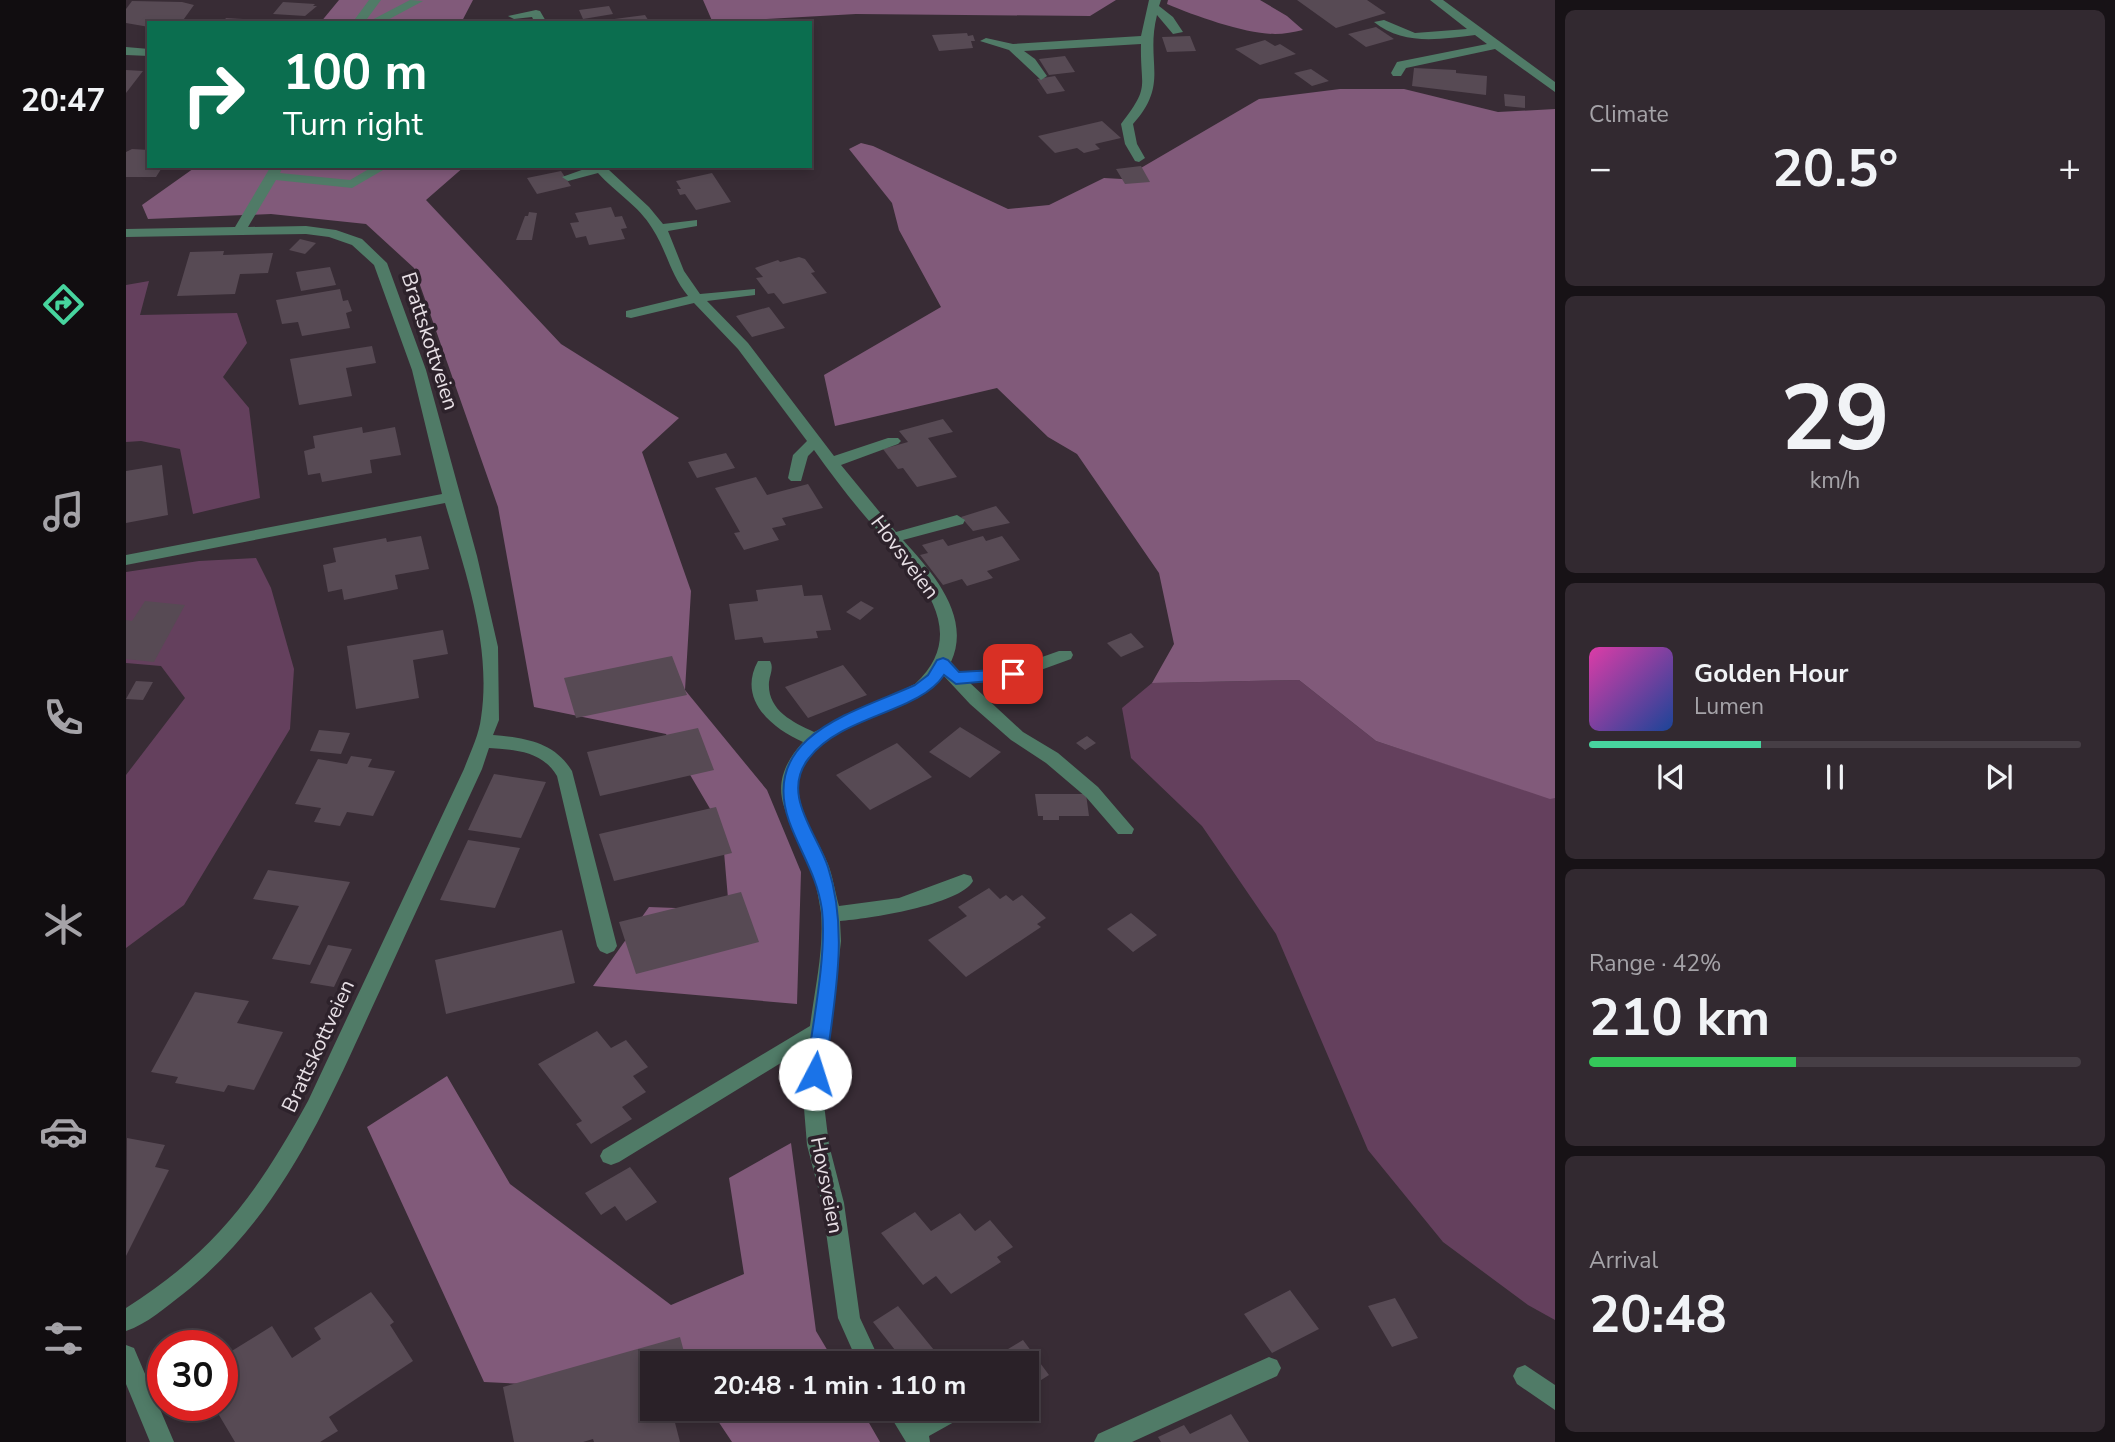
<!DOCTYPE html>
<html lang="en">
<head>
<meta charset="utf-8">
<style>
	body { margin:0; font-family:"Nunito Sans",sans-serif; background:#322930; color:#f1f3f6; height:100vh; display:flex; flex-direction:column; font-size:26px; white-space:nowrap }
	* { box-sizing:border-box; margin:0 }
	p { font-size:23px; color:#a5a3a8 }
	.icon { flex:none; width:38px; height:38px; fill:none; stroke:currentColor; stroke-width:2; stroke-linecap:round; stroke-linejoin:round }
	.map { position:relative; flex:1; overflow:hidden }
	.panel { display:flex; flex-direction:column; gap:10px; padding:10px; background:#171216; width:560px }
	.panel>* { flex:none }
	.banner { position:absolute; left:21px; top:21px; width:665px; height:147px; border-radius:0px; box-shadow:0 4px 10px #0003,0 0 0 2px #463e45; background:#0b6e4f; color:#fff; overflow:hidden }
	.speed { position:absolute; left:21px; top:1330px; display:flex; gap:14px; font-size:35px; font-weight:700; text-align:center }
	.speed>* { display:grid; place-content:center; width:91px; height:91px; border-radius:50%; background:#2a2128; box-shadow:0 4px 10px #0003,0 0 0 2px #463e45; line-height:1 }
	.speed .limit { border:10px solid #d22; background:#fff; color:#111 }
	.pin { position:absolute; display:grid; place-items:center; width:60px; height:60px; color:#fff; margin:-30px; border-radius:14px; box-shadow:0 4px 10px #0006 }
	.me { position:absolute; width:77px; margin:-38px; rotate:5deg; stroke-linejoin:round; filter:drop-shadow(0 0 5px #0008) }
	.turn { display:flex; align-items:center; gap:24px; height:147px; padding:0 21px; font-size:32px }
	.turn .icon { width:91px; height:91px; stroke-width:2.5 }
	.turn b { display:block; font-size:49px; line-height:60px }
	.big { font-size:52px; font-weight:700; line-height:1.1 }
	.panel .tile { flex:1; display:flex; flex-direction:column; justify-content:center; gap:10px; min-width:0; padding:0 24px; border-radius:10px; background:#322930 }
	.panel .dial { align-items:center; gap:0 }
	.dial b { font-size:91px; line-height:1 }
	.song { display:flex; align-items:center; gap:21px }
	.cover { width:84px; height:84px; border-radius:10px; background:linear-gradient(135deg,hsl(320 70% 55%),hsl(220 70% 35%)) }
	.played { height:7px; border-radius:4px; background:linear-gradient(90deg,#47d49e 35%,#463e45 35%) }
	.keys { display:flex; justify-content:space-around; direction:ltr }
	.heat { display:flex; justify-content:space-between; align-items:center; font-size:38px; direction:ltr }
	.charge { height:10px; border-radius:5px; background:linear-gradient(90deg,#34c759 42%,#463e45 0) }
	.trip { position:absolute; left:514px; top:1351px; width:399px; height:70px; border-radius:0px; background:#2a2128; box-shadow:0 4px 10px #0003,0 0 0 2px #463e45; font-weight:700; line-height:70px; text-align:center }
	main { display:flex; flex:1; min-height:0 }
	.tabs { display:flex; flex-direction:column; width:126px; justify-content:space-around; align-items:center; background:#110d10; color:#a5a3a8 }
	.tabs .icon { width:49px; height:49px }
	.tabs .selected { color:#47d49e }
	.tabs b { font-size:32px; color:#f1f3f6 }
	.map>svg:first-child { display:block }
	.green { fill:#64405d }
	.forest { fill:#815a7a }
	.building { fill:#574a54 }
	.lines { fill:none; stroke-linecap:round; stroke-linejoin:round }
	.minor { fill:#507b67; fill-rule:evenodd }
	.route { fill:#1a73e8; stroke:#114b97; stroke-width:2 }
	.labels { text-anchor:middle; stroke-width:7; stroke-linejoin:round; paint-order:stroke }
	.street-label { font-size:21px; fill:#e8e0e6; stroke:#2d222b }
</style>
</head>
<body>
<main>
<nav class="tabs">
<b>20:47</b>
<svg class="icon selected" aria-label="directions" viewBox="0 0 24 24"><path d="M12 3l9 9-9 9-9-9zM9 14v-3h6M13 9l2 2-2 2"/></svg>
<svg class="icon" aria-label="music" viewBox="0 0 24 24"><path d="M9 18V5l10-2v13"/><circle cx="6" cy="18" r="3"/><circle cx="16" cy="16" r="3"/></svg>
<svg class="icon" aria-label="phone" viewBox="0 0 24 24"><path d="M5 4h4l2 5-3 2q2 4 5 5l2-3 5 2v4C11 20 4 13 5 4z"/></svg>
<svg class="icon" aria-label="climate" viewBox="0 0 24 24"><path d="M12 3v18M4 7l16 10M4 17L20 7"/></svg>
<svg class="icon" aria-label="car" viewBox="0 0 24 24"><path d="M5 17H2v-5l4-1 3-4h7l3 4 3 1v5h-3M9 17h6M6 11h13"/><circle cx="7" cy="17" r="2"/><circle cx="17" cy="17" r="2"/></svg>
<svg class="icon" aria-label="filters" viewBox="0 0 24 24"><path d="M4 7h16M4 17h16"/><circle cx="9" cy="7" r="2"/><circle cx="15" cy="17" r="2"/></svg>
</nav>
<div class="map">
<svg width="1429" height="1442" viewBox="0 0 1429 1442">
	<rect width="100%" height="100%" fill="#382c35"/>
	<path class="green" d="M23,281L14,315L111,313L121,343L97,377L123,408L134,498L67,514L54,449L15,441L0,442V285Z
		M130,558L145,588L168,669L164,729L58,905L0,948V775L59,698L35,666L0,663V572L73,561Z
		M1173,680L1250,741L1424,798H1429V1320L1402,1305L1317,1242L1242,1150L1150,934L1076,826L1005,758L996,708L1026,683Z"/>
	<path class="forest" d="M213,0H347L335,23H194Z
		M577,0H990L964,16L730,14L624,20L622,23H587Z
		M1042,0H1134L1161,16L1177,30C1168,32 1158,34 1149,34C1120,34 1069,16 1041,4Z
		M1214,89H1278L1372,112L1429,109V798L1424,799L1250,741L1173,680L1026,683L1048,644L1033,573L951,454L922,437L871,388L709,426L698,375L815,307L773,230L766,203L723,149L735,143L747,146L882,209L923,205L978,178L996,179L1133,99Z
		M71,166H339L300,200L435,344L553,418L516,452L565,591L559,690L641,790L675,872L671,1004L467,986L523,907L603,910L596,829L540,734L408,707L372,507L288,268L240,224L145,214L22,219L16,205Z
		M321,1076L384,1184L545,1305L618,1274L603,1178L665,1143L690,1331L709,1363H527V1390L358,1382L241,1127Z
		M584,1409H735L754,1442H606Z"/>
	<path class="building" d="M1171,0H1241L1260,13L1210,28Z
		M6,1L56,2L68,5L55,23H23V27L0,23V9Z
		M157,2L189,4L187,6H191L179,16L147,14Z
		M483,6L487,14L457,19L453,10Z
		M519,15L524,23H473V21Z
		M100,18L134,20H150L148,23H96Z
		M1250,27L1268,39L1240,47L1222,34Z
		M841,33L842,36L847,35L849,41H845L847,48L813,51L806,35Z
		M1064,36L1070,51L1041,52L1036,37Z
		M1139,40L1149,46L1154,44L1170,54L1134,65L1109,49Z
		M939,56L949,72L923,75L913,59Z
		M1288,68L1330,70V73L1361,76L1360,95L1286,86Z
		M1185,69L1203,81L1186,86L1168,73Z
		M0,70L17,71L0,93Z
		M929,76L939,91L921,94L911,79Z
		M1378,94L1399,96V108L1379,106Z
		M976,121L995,138L969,144L974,149L958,153L951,148L929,153L912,136Z
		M6,149L23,150V166H37L30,177H0V152Z
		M1015,166L1024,182L999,184L990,169Z
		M435,171L445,186L411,194L401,178Z
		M586,173L605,202L570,210L559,194L554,195L551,189H555L550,181Z
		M485,207L489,217L496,216L501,228L495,229L499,239L463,245L460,236L450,238L444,223L453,222L449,213Z
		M403,212L411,213L406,240H390L399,216H402Z
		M174,239L190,243L179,254L163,250Z
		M98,251L97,255L147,253L142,273L114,274L109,294L51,296L64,252Z
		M673,257L679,259L689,272L685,273L701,293L657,304L648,293L642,294L630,278L637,277L629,268L652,260L654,262Z
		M204,267L210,285L175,291L170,272Z
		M214,289L217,301L222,300L226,311L220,313L224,328L176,336L172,322L156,324L150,300Z
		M643,307L659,328L626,337L610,316Z
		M246,346L250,363L220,368L226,396L173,405L164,359Z
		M817,419L827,432L802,438L831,477L791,487L777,468L772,469L757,449L782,442L773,431Z
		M236,427L237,433L269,427L275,455L244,460L246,473L196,482L194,473L182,475L178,451L189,448L187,436Z
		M600,453L609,468L571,478L562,462Z
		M36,465L42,515L0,523V471Z
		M630,477L641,495L682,484L697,508L656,518L660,525L646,528L653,540L618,550L608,533L614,532L589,488Z
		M870,506L884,523L847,531L835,517Z
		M295,536L303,569L269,575L272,589L218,600L216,589L202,592L197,565L210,562L207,548L260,538L261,542Z
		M857,536L860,541L876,536L894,560L861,571L867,578L841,586L836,579L817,585L794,555L802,553L796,545L817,539L822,546Z
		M676,585L678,596L696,595L705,630L690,631L692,638L638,643L636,637L609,640L603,604L632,601L630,590Z
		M19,601L59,605L28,662L0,659V620L6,621Z
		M735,601L748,608L734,620L720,612Z
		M317,630L322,654L287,660L293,698L230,709L221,646Z
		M1005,633L1018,647L995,657L981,643Z
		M546,656L561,695L450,718L438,678Z
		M717,665L741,695L682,718L659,687Z
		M10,681L27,682L17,700L0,699Z
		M834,727L875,752L844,778L803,752Z
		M572,728L588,770L474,796L461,752Z
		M193,730L224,733L215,754L184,751Z
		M961,736L970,743L959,750L950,743Z
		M771,743L806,777L744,810L710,775Z
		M225,756L246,759L242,767L269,771L247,816L221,812L214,826L188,822L195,808L169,804L192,759L221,764Z
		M368,774L420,782L395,838L342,830Z
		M909,794H960L963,816H933V820H917V816H912Z
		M590,807L606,853L488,881L473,834Z
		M342,840L394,848L369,908L314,900Z
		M142,870L224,882L184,965L146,959L173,906L127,899Z
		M863,888L874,899L880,895L887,901L896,895L920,918L911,924L915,927L840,977L802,940L841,916L832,907Z
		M615,892L633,942L510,974L493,922Z
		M1005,913L1031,935L1007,952L981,929Z
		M436,930L449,983L320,1014L309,960Z
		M202,945L226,949L208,987L184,983Z
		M69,992L123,1001L111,1023L157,1032L128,1090L102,1085L98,1092L49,1083L52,1077L25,1072Z
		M471,1031L485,1048L500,1040L522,1067L507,1076L520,1092L496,1107L506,1119L465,1144L450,1124L456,1121L412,1064Z
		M1,1138L39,1145L29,1167L43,1170L0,1256Z
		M504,1167L531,1202L500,1221L489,1206L475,1215L459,1193Z
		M789,1212L805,1231L834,1213L849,1231L864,1220L887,1247L871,1257L875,1262L825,1294L810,1276L797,1285L755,1233Z
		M1164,1290L1193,1329L1146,1353L1118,1314Z
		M245,1292L268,1322L264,1325L287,1361L203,1417L212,1431L194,1442H109L87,1405H96V1357L146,1326L166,1358L195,1339L188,1328Z
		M1269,1298L1292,1338L1266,1347L1242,1306Z
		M772,1306L817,1361L759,1363L756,1359L769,1350L747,1322Z
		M554,1337L561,1363H527V1409H566L547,1415L554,1442H468L467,1439L457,1442H388L377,1387Z
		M897,1340L923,1375L901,1389V1363H859Z
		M1105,1414L1123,1442H1035L1032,1437L1058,1425L1064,1434Z"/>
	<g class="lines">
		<path class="minor" d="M243,0H255L238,23H226Z
			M284,0L297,1L256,23H240Z
			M1023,0H1035L1033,6L1047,17L1057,32L1047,34L1031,15C1019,63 1044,83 1007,124L1011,144L1019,158L1013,162L1009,161L999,144L995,124C1025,85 1014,89 1015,44L898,51L909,59L921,76L915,80L883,50L854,41L860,38L887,44L1015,36Z
			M1304,0H1317L1429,82V92L1369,49L1280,68L1275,76H1267L1265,73L1271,62L1361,44L1349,35C1315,39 1277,46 1248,22L1258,20L1289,33L1341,29Z
			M410,10L414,11L421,23H409L406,17L388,19L382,16Z
			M0,47L23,49V56L0,55Z
			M157,166L154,173L224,180L248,166H264L226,188L150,180L122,227L180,226L210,230L236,239L261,263L300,370L351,556L372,647L373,720L367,735C400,738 428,742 446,771L491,946L488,951L481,954L474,951L471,946L431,776C416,751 390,750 363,748L356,769C323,841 289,913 256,986C203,1100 159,1213 57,1294C40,1307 21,1324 0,1331V1308C91,1250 130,1195 182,1101L338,769C344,753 353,735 355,718C366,646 339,571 319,503L0,565V555L316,494L286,370L248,265L226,245L203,237L180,234L0,237V229L109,227L145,166Z
			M467,166H489L483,170L523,207L537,224L571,220V226L542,231L558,271L574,294L629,289V295L581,301L622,343L708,456L762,438H772L775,441L772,444L715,465L770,532L831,515L839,520L837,524L777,540C806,572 846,616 825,662L834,672L885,668L933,651H945L947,655L945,659L887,680L844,683L897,732L932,753L972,787L1008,829L1006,834H992L960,797L920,763L885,740L844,704L817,675C784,720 658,724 674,800C679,824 693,842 702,864C707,877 709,892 713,906L773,898L838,874L845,876L847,881C834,905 741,919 714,921L715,941L697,1096L703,1145L718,1203L734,1318L755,1363H732L712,1318L696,1203L681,1145L677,1096L681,1047L493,1162L485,1165L477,1162L474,1156L477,1150L684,1026C689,988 698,950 695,913C693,898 689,879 684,865C666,817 633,791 677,742C645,728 611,699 632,661H644C648,668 644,674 643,682C641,710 666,722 688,732L789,684C851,627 783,567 744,522C724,499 706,475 688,450L682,456L675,481H665L662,478L667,455L681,441L612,349L568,303L505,318L500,317V311L562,296C544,274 541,251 526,228C513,206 489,192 472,173L442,181L436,177Z
			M0,1345L8,1348L48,1442H24L0,1384Z
			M1143,1357L1151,1360L1155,1368L1151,1376L1006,1442H968L972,1434Z
			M1399,1365L1429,1385V1410L1391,1384L1387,1376L1391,1368Z
			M760,1409H785L791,1418L807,1409H841L837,1417L803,1436L804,1442H780Z"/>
	</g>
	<path class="route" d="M817,658L822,660L833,672L887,669L894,674L887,679L830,684L818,675C793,713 716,715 683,758C654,794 691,833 702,867C724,934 707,1005 699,1074L696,1079L689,1082L683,1079L680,1074C686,1027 701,956 696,910C691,875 674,852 663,821C633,735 729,712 789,685L802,675L811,660Z"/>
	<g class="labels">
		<g class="street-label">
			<text transform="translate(304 341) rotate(72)" y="7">Brattskottveien</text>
			<text transform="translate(779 557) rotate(53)" y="7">Hovsveien</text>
			<text transform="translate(192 1046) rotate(-65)" y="7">Brattskottveien</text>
			<text transform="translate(701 1185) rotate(79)" y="7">Hovsveien</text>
		</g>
	</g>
</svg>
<div class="speed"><div class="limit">30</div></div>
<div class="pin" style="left:887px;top:674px;background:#d93025"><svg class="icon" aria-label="arrive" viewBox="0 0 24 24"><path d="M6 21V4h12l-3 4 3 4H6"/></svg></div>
<svg class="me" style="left:689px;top:1074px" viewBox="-20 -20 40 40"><circle r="19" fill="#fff"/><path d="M0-13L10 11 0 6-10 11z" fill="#1a73e8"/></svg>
<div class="trip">20:48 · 1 min · 110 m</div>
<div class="banner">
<div class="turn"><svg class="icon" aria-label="right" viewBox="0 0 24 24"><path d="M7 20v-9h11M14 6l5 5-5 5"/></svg><div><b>100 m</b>Turn right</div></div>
</div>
</div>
<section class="panel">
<div class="tile"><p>Climate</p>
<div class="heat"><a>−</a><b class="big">20.5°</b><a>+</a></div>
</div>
<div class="tile dial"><b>29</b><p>km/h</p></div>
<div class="tile">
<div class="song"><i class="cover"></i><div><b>Golden Hour</b><p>Lumen</p></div></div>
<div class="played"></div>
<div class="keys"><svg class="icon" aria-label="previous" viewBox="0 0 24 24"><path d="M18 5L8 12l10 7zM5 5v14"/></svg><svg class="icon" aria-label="pause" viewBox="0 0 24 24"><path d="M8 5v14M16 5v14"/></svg><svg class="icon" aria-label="next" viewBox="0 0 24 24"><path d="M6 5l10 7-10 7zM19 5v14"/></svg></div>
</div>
<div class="tile"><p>Range · 42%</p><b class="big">210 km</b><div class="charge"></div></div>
<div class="tile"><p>Arrival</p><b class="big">20:48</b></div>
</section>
</main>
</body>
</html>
